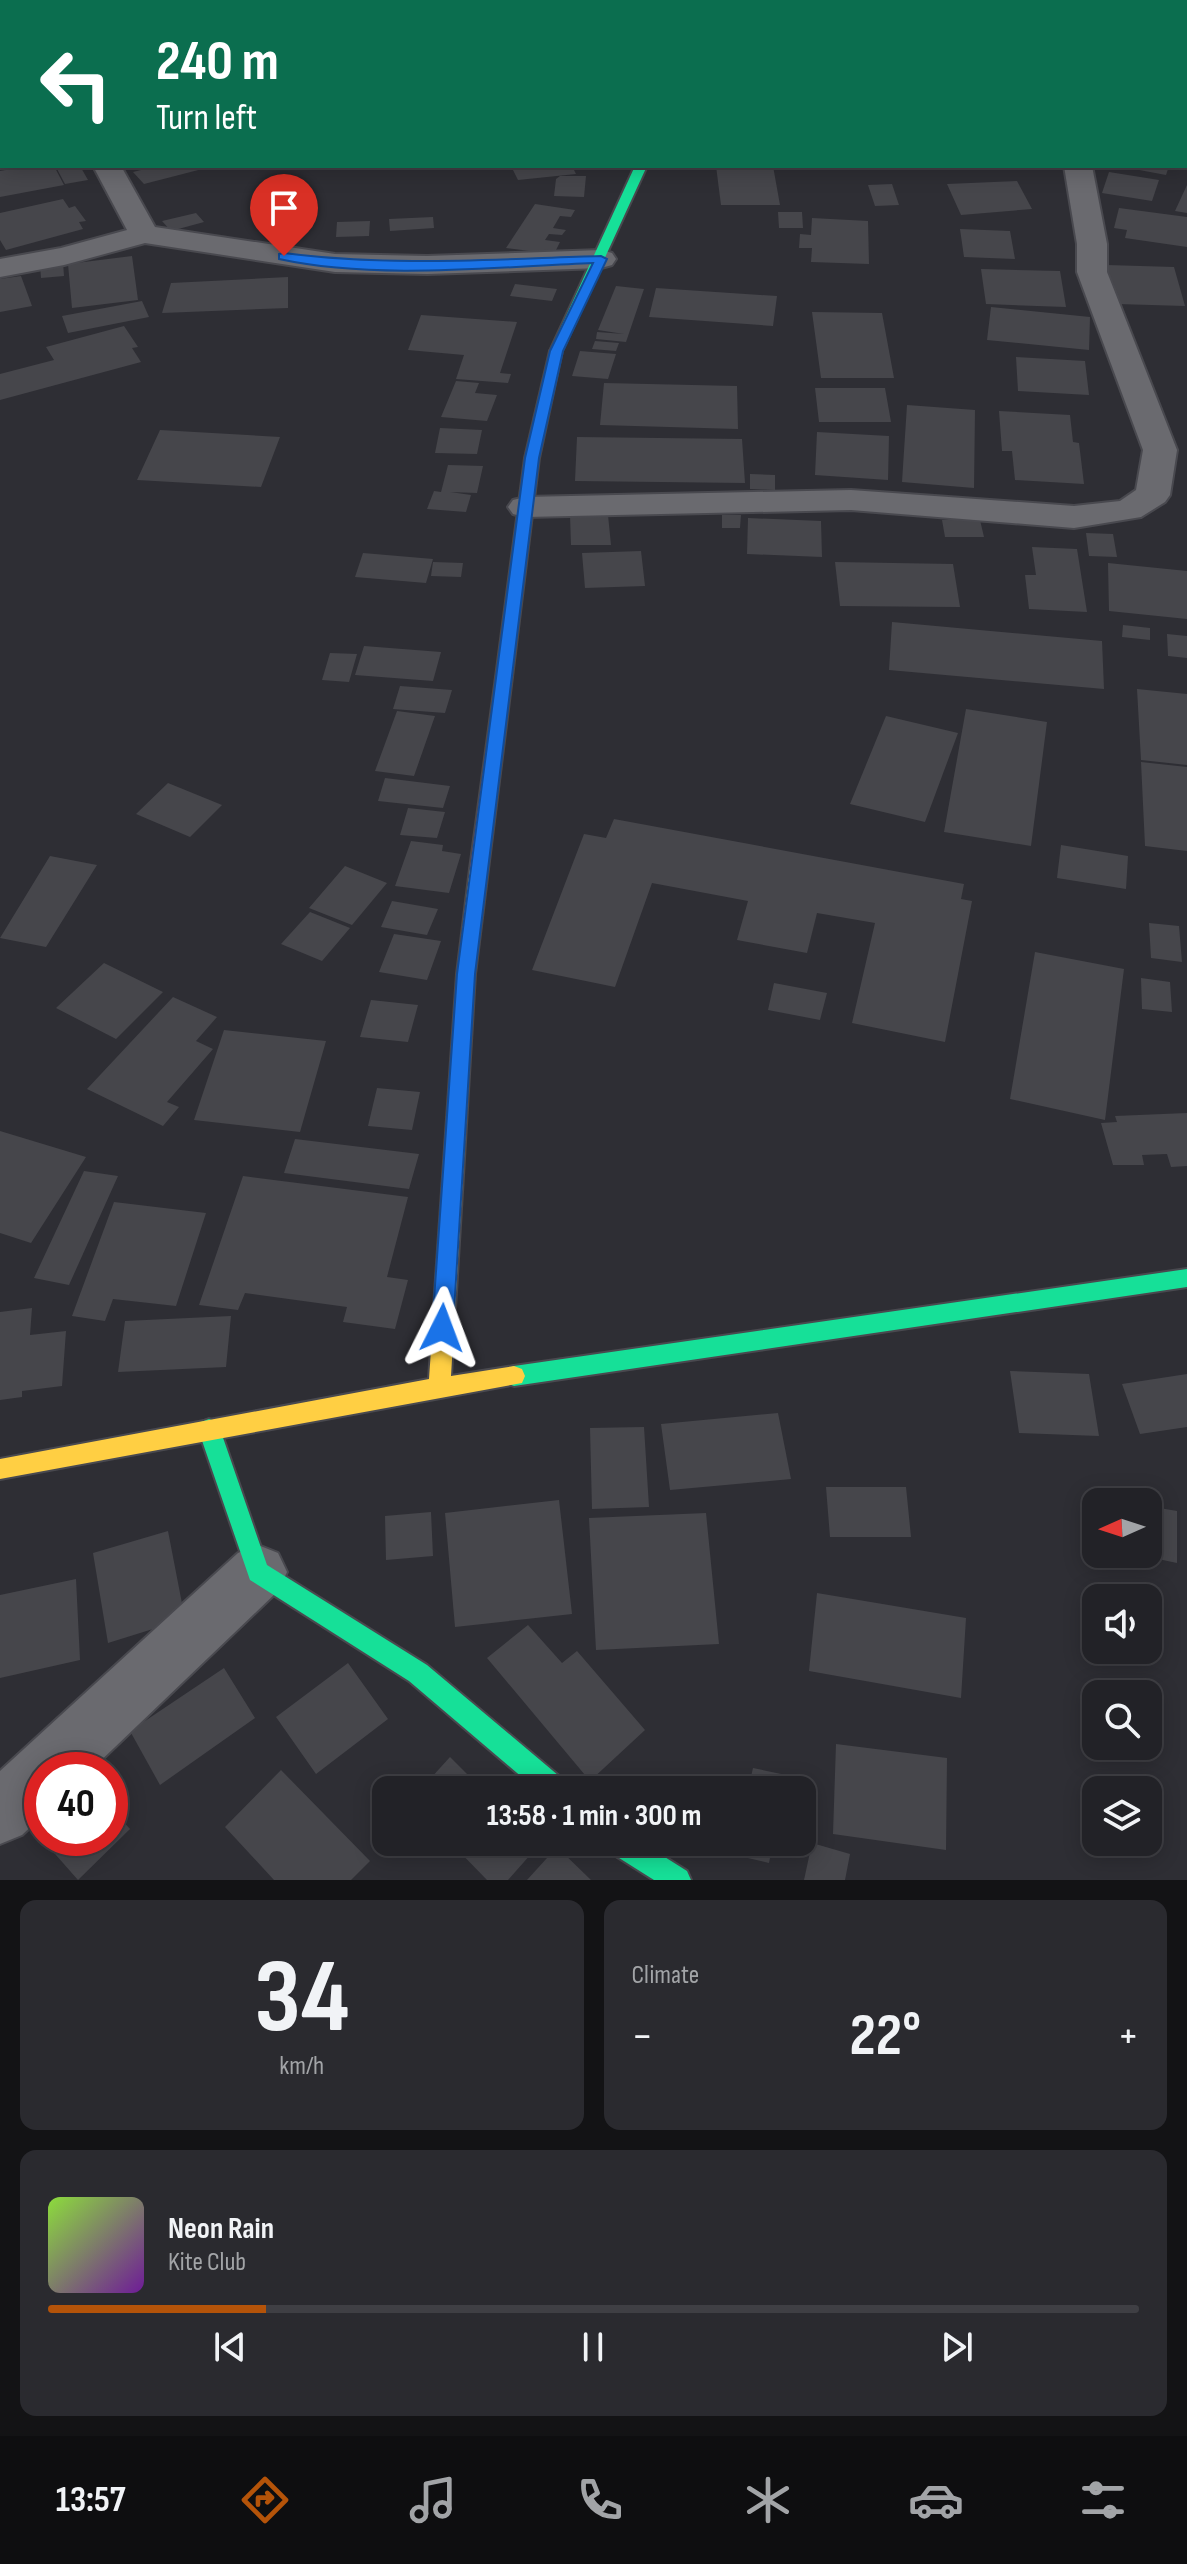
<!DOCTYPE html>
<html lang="en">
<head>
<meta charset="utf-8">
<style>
	body { margin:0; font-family:"Sofia Sans Condensed",sans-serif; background:#2a2a2f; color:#f1f3f6; height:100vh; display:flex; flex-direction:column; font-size:30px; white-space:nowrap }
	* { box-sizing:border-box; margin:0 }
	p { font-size:26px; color:#a2a4a7 }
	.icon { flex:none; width:44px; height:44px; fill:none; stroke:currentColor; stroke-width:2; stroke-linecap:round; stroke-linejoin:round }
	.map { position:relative; height:1880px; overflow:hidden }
	.drawer { display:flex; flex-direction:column; gap:20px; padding:20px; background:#131315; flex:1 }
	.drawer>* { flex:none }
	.banner { position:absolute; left:0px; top:0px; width:1188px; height:168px; box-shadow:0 4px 20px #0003,0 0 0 2px #3f3f44; background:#0b6e4f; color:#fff; overflow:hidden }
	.needle { width:52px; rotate:267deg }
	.buttons { position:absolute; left:1082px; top:1488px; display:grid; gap:16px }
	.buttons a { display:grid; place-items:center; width:80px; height:80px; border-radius:16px; background:#222227; box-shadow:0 4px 20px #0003,0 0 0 2px #3f3f44; font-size:40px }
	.speed { position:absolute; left:24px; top:1752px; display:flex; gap:16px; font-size:40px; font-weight:700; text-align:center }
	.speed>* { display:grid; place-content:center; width:104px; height:104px; border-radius:50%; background:#222227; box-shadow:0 4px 20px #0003,0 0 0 2px #3f3f44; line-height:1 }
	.speed .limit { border:12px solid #d22; background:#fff; color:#111 }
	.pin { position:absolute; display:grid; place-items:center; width:68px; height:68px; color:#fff; margin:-82px -34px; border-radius:50% 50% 50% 0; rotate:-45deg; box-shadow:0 0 8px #0007 }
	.pin .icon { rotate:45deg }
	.me { position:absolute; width:88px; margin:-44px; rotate:3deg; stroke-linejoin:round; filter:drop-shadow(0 0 6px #0008) }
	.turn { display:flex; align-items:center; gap:28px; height:168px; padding:0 24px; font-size:36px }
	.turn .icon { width:104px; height:104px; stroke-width:2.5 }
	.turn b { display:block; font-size:56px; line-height:68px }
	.big { font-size:60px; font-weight:700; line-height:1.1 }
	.drawer .widget { flex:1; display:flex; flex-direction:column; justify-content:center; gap:12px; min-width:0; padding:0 28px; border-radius:16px; background:#2a2a2f }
	.drawer .dial { align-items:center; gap:0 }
	.dial b { font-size:104px; line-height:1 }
	.song { display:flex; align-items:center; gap:24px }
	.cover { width:96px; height:96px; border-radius:12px; background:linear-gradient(135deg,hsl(90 70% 55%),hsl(280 70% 35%)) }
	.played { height:8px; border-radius:4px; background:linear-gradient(90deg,#b45309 20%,#3f3f44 20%) }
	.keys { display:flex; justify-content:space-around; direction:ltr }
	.heat { display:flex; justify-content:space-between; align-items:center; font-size:44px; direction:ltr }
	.drawer .tiles { flex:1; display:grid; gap:20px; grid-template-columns:1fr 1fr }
	.widget:last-child { grid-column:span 2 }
	.trip { position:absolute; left:372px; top:1776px; width:444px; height:80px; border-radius:16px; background:#222227; box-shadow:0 4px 20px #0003,0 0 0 2px #3f3f44; font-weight:700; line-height:80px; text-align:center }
	.dock { display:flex; height:128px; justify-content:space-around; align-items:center; background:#0e0e10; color:#a2a4a7 }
	.dock .icon { width:56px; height:56px }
	.dock .selected { color:#b45309 }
	.dock b { font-size:36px; color:#f1f3f6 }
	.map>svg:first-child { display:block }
	.building { fill:#46464b }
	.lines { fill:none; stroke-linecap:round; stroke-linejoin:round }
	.street-casing { stroke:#49494f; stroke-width:4 }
	.fast-casing { stroke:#49494f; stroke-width:4 }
	.slow-casing { stroke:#49494f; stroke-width:4 }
	.jam-casing { stroke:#49494f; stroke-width:4 }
	.street { fill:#6a6a6f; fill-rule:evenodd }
	.fast { fill:#16e098; fill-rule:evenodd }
	.slow { fill:#ffcf43; fill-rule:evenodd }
	.jam { fill:#f24e42; fill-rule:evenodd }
	.route { fill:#1a73e8; stroke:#114b97; stroke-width:2 }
</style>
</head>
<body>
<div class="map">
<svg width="1187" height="1880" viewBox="0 0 1187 1880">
	<rect width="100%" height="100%" fill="#2e2e34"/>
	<path class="building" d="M28,166H54L64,185L0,197V171Z
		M80,166L88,180L65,184L57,169Z
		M142,166H210V167L144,184L133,172L145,169Z
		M511,166H572L576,174L518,180Z
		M716,166H773L780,205H721Z
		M1118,166H1169L1166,175Z
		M1109,172L1159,180L1152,201L1102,193Z
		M560,176H586L584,197L554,196L556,179Z
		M1017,181L1032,209L961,215L947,184Z
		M892,184L899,205L875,206L868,185Z
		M1187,185V213L1175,211Z
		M63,199L69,208L75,206L86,221L79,222L83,229L6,250L0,240V213Z
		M535,204L575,210L571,217L560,216L553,228L566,230L562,235L549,234L545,240L560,242L554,254L506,248Z
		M1119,208L1187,217V247L1125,238L1127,230L1114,228Z
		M778,212H802L803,228H779Z
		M196,213L204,222L171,231L162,221Z
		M433,217L434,228L390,231L389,219Z
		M812,218L868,221L869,264L811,262L812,248H799L800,234L811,235Z
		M370,221L369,236L336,237L337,222Z
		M960,229L1010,231L1015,259L964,257Z
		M132,256L138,300L72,308L68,264Z
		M63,262L64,276L41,278L40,264Z
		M1107,265L1174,267L1185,306L1117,304Z
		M981,269L1060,271L1066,307L986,304Z
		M21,276L32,306L0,312V279Z
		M288,277V308L162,313L171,283Z
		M515,284L557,289L552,301L510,296Z
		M616,286L644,289L626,342L596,339L597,332L624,334L598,330Z
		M656,288L777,296L773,326L649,317Z
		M142,301L149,317L68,333L62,316Z
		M991,307L1090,317L1089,350L987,340Z
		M812,312L882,313L894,378H821Z
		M421,315L517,322L500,373L511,374L508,383L456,379L464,355L408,350Z
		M124,326L138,347L132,348L141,362L0,400V374L54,360L46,347Z
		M595,341L619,343L616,351L592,349Z
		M580,351L616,354L608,379L572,376Z
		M1016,357L1085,361L1089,395L1018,391Z
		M456,381L479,383L475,393L497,395L487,421L441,417Z
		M604,383L737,386L738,429L600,425Z
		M815,388H885L891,422H819Z
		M907,405L975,410L974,488L902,482Z
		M999,411L1070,415L1073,442L1079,443L1084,484L1015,480L1012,451H1002Z
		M440,428L482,430L477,454L435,453Z
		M160,430L280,437L261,487L137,480Z
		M817,432L889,436L888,480L815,475Z
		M577,437L742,439L745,483L575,481Z
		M448,465L483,466L477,493L450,492L471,495L466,512L427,509L434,491L441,492Z
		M750,474L775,475V490L750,489Z
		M570,515H608L611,545H571Z
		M722,515H741L740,528H722Z
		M748,518L821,521L822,557L747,554Z
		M942,520H980L984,537H945Z
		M1086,533L1113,534L1117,557L1089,556Z
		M1032,547L1077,549L1087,612L1029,609L1025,575H1036Z
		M641,551L645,586L585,588L582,553Z
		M363,553L433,559L426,583L355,577Z
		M433,562L463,563L461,577L431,576Z
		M835,562L953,564L960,607L840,606Z
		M1108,563L1187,571V619L1109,611Z
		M892,622L1102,641L1104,689L889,670Z
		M1123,625L1150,628V640L1122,637Z
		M1167,634L1187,636V658L1168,656Z
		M364,646L441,652L433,681L355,675Z
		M330,653L357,654L349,682L322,680Z
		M400,686L452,690L445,713L393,709Z
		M1137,689L1187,694V765L1141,760Z
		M966,709L1047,722L1031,846L944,832Z
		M397,711L435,716L414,776L375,771Z
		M886,716L958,733L925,822L850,804Z
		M1141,762L1187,767V851L1145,846Z
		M385,778L450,786L443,808L378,801Z
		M168,783L222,805L190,837L136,814Z
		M408,808L445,812L437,838L400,835Z
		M614,819L964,884L961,899L972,901L945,1042L852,1023L875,923L817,913L807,953L737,940L748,901L652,883L615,987L532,970L584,834L606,838Z
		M411,841L443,845L442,851L461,854L449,893L395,886Z
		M1061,845L1128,856L1126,889L1057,878Z
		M50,856L97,865L46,947L0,938Z
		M345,866L387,883L352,925L309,908Z
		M392,901L438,909L427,935L381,927Z
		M310,912L350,928L322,961L281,944Z
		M1149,923L1179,926L1182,962L1151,958Z
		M394,934L441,941L427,980L379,972Z
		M1035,952L1124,969L1105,1120L1010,1099Z
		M104,963L163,992L116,1039L56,1008Z
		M1141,978L1170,982L1172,1012L1142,1009Z
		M774,983L827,993L820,1020L768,1010Z
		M173,997L217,1017L196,1041L213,1049L167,1102L179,1107L163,1126L87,1089Z
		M371,1000L418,1005L408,1042L360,1037Z
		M224,1030L326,1041L300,1132L194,1120Z
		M377,1088L420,1092L412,1130L368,1126Z
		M1187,1113V1166L1171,1167L1167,1154L1142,1155L1144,1165H1113L1101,1123L1117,1122L1115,1116Z
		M0,1131L86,1157L31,1243L0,1233Z
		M295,1139L419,1154L409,1189L284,1173Z
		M84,1171L118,1176L69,1285L34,1278Z
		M243,1176L408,1197L387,1277L408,1280L395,1329L343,1322L347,1307L245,1293L238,1310L199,1305Z
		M114,1202L206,1213L176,1306L113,1299L105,1321L72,1316Z
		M32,1308L30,1335L66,1331L62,1386L22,1391V1397L0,1400V1312Z
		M231,1316L226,1367L118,1372L125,1321Z
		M1010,1371L1089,1374L1099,1436L1019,1433Z
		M1187,1374V1427L1140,1434L1122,1384Z
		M778,1413L791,1479L670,1490L661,1424Z
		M644,1427L649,1507L592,1509L590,1428Z
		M826,1487H906L911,1537H830Z
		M559,1500L572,1614L455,1627L445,1513Z
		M1148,1506L1177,1511V1563L1139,1555L1148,1554Z
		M431,1512L433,1556L386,1560L385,1516Z
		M706,1513L719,1644L596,1650L589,1518Z
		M168,1531L185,1619L108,1643L93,1553Z
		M76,1579L80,1660L0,1678V1595Z
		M817,1593L966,1618L961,1698L809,1671Z
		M528,1625L562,1663L577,1651L645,1730L590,1781L487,1658Z
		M348,1663L388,1719L316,1774L276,1717Z
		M224,1668L255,1718L160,1785L130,1731Z
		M836,1744L947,1758L946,1850L833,1834Z
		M450,1757L483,1790H420Z
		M753,1768L786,1775L783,1790H748Z
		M281,1770L370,1861L351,1880H274L225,1827Z
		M110,1807L130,1829L78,1880L41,1838H110Z
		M450,1842H536L539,1845L508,1880H487Z
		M738,1842H773L769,1863L735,1855Z
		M812,1843L850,1854L845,1880H804Z
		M557,1847L591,1880H527Z"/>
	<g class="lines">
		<defs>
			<path id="street" d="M235,0H260L261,2H236Z
				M418,0H471L417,2Z
				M509,0H620L621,2H510Z
				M668,0H692V2H668Z
				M1065,0H1089V2H1065Z
				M0,70L2,71V90L0,89Z
				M1186,130H1187V146H1186Z
				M93,166H121L155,227L335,254L427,256L601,250L612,253L616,259L612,265L601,268L427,274L335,272L145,243L64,265L0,277V259L61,248L127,230Z
				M1064,166H1092L1107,244V272L1177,450L1170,495L1165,502L1141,517L1074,528L851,510L525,517L513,514L508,507L513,500L525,497L851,490L1074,506L1120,501L1136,490L1143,450L1077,272V244Z
				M258,1545L278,1553L287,1572L278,1591L91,1770H42V1816L22,1835L0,1844V1771L238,1553Z"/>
			<path id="fast" d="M635,166H647L562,351L551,354L550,351Z
				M1187,1269V1287L514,1386L506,1383L503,1376L506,1369L514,1366Z
				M209,1419L217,1422L220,1429L267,1565L427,1665L565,1781L569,1790H537L409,1681L250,1580L198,1429L201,1422Z
				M604,1842H641L687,1871L691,1880H654L608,1851Z"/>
			<path id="slow" d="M556,347L562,351L539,458L512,677L504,682L496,677L525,458L550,351Z
				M479,863L488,869L475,974L451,1376L514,1366L522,1369L525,1376L522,1383L0,1479V1459L429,1379L457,974L470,869Z"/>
			<path id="jam" d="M504,672L512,677L488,869L479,875L470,869L496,677Z"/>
		</defs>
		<use href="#street" class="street-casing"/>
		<use href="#fast" class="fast-casing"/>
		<use href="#slow" class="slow-casing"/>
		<use href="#jam" class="jam-casing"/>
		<use href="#street" class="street"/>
		<use href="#fast" class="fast"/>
		<use href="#slow" class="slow"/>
		<use href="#jam" class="jam"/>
	</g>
	<path class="route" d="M284,253C389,267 495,259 601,256L607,259L563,351L539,458L475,974L453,1328L450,1335L442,1338L435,1335L432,1328L457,974L525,458L550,351L593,263C494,267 376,280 279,259V254Z"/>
</svg>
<div class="buttons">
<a><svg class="needle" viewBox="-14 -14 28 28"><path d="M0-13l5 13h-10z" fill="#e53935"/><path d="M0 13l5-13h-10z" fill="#a2a4a7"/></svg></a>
<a><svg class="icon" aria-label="sound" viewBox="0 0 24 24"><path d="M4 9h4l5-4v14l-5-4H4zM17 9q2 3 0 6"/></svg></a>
<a><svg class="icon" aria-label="search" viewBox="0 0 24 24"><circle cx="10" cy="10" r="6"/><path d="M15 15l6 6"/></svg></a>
<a><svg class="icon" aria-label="layers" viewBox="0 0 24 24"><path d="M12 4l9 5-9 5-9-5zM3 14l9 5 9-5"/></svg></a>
</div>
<div class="speed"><div class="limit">40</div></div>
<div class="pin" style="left:284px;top:256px;background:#d93025"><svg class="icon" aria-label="arrive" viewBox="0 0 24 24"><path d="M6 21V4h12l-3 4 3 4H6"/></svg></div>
<svg class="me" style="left:442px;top:1328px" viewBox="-20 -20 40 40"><path d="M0-17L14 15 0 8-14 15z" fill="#1a73e8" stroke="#fff" stroke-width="4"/></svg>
<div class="trip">13:58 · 1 min · 300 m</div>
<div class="banner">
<div class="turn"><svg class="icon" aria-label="left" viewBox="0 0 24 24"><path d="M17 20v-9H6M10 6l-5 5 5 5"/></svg><div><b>240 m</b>Turn left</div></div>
</div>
</div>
<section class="drawer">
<div class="tiles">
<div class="widget dial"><b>34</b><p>km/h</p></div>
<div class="widget"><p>Climate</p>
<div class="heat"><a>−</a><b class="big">22°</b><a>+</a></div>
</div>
<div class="widget">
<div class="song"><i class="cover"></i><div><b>Neon Rain</b><p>Kite Club</p></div></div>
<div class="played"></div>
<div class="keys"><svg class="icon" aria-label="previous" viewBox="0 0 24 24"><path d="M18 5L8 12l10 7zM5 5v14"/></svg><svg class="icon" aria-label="pause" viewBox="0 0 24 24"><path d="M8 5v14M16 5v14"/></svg><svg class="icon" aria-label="next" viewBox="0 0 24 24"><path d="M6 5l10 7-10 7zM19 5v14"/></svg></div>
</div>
</div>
</section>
<nav class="dock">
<b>13:57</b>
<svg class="icon selected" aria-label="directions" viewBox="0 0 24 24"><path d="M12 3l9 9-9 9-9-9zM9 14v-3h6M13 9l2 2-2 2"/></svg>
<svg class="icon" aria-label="music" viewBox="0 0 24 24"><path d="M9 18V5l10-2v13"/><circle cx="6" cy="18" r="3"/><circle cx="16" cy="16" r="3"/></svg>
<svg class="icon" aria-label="phone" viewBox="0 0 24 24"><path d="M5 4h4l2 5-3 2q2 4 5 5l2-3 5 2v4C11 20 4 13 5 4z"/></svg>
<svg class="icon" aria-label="climate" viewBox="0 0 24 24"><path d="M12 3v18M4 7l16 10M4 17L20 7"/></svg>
<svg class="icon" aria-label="car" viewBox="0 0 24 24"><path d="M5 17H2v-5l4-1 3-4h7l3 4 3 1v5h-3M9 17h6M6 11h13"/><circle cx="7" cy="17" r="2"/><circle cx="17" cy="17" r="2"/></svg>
<svg class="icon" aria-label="filters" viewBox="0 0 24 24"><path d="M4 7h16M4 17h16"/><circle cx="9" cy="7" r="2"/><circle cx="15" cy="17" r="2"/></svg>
</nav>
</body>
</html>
